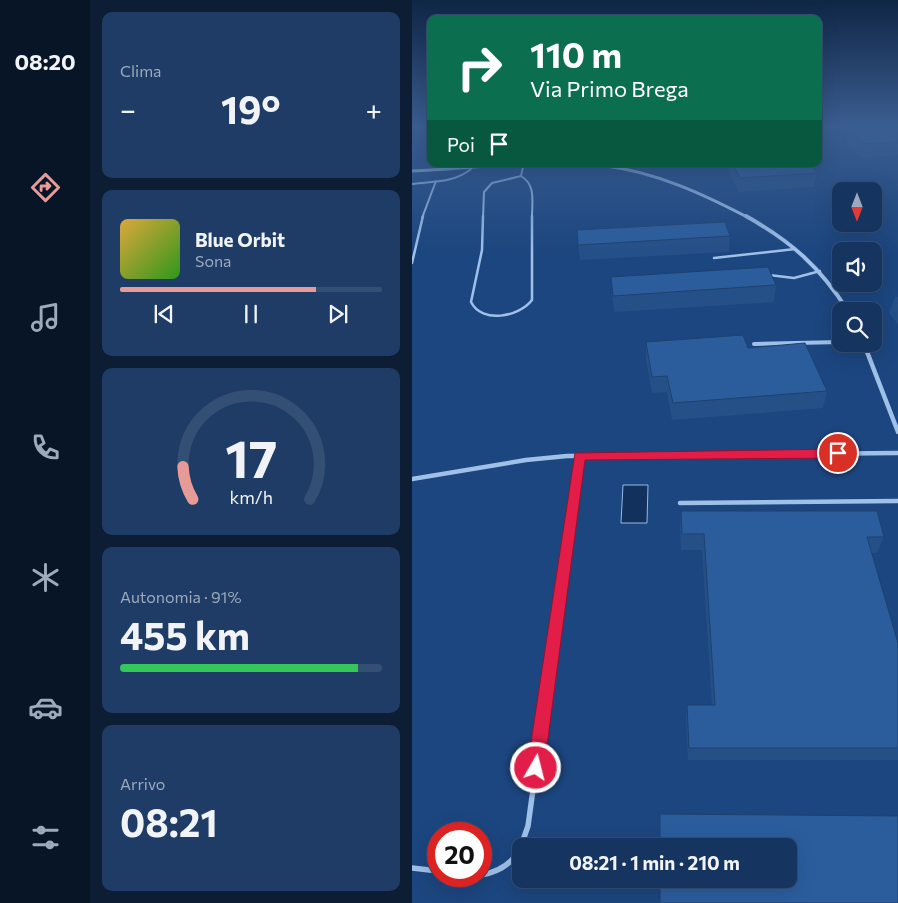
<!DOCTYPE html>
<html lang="it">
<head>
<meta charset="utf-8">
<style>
	body { margin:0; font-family:Commissioner,sans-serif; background:#1e3c65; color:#f1f3f6; height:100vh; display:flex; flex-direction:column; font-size:19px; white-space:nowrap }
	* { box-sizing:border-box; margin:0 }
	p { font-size:16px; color:#9daabd }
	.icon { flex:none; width:28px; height:28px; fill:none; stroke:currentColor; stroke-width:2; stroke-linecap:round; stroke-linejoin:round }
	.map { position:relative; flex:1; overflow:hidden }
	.details { display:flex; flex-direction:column; gap:12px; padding:12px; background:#0c1d34; width:322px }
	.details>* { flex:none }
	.banner { position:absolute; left:15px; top:15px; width:395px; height:152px; border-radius:10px; box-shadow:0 5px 20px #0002,0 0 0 1px #344f74; background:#0b6e4f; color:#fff; overflow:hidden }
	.needle { width:32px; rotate:180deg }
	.fabs { position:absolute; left:420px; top:182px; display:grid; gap:10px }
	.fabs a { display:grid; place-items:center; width:50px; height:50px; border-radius:10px; background:#15345f; box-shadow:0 5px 20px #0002,0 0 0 1px #344f74; font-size:25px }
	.speed { position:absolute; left:15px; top:822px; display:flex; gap:10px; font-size:25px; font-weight:700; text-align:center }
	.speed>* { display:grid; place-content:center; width:65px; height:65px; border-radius:50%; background:#15345f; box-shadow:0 5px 20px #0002,0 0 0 1px #344f74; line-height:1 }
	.speed .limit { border:8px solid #d22; background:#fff; color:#111 }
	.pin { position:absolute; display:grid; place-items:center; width:42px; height:42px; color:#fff; margin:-21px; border:2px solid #fff; border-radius:50%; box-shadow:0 1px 5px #0007 }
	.me { position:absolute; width:55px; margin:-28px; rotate:8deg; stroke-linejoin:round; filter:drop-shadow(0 0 4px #0008) }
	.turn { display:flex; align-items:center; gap:18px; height:105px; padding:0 20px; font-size:22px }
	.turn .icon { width:65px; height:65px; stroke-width:2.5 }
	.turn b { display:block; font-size:35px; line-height:42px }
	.then { display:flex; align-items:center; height:48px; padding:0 20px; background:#0003; gap:10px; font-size:19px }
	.big { font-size:38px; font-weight:700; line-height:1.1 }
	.details .tile { flex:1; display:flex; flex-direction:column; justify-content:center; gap:8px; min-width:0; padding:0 18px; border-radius:10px; background:#1e3c65 }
	.details .dial { align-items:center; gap:0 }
	.dial svg { height:130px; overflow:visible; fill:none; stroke:#344f74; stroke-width:7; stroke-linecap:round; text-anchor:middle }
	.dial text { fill:#f1f3f6; stroke:none }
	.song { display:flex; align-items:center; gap:15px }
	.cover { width:60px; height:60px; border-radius:8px; background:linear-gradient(135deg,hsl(40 70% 55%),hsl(110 70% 35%)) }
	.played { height:5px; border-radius:2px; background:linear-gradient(90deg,#e69b98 75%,#344f74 75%) }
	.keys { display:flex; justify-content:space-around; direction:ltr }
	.heat { display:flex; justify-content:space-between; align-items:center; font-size:28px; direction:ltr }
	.charge { height:8px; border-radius:4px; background:linear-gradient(90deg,#34c759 91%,#344f74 0) }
	.trip { position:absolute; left:100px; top:838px; width:285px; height:50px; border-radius:10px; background:#15345f; box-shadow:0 5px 20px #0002,0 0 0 1px #344f74; font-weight:700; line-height:50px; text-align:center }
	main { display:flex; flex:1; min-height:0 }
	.tab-bar { display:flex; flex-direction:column; width:90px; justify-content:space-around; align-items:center; background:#081526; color:#9daabd }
	.tab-bar .icon { width:35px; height:35px }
	.tab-bar .on { color:#e69b98 }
	.tab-bar b { font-size:22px; color:#f1f3f6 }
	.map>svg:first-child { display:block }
	.water { fill:#12325d; stroke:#92baeb }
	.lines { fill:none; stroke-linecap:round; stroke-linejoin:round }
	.service-far4 { stroke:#9fc0e9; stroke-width:2 }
	.service-far3 { stroke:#9fc0e9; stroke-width:2.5 }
	.service-far2 { stroke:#9fc0e9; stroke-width:4 }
	.service-far1 { stroke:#9fc0e9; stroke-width:4.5 }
	.service { stroke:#9fc0e9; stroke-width:5.5 }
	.minor-far2 { stroke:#9fc0e9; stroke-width:3 }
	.minor-far1 { stroke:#9fc0e9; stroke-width:4 }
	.minor { stroke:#9fc0e9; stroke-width:4.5 }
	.wall { fill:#255087 }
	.building { fill:#2b5d9d; stroke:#1e416e }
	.route { fill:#e11d48; stroke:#92132f }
</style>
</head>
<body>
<main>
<nav class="tab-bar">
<b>08:20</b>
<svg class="icon on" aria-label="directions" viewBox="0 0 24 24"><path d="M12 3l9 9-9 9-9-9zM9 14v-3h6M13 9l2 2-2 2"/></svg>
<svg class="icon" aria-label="music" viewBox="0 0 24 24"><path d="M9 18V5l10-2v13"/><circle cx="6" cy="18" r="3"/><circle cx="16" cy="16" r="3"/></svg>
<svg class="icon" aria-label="phone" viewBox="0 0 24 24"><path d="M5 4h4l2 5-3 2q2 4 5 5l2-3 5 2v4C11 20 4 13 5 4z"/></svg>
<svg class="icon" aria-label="climate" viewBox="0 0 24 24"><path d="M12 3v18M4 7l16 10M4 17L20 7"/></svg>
<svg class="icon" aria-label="car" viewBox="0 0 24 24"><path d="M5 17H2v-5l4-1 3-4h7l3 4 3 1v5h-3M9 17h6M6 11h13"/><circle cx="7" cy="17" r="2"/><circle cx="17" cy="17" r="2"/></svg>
<svg class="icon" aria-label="filters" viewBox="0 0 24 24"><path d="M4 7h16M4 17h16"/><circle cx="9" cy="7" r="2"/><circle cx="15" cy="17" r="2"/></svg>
</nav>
<section class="details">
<div class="tile"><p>Clima</p>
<div class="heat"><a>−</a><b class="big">19°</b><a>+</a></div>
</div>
<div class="tile">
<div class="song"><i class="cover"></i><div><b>Blue Orbit</b><p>Sona</p></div></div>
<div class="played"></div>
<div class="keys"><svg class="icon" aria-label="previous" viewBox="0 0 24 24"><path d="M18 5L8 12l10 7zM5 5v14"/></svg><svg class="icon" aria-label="pause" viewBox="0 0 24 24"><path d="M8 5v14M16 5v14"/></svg><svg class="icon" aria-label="next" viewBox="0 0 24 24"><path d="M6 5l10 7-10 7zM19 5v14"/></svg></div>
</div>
<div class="tile dial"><svg viewBox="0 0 100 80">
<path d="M14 69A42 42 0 1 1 86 69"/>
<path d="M14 69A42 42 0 0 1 8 49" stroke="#e69b98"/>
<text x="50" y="56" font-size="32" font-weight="700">17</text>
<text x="50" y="72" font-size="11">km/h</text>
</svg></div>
<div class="tile"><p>Autonomia · 91%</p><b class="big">455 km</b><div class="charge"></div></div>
<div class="tile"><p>Arrivo</p><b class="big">08:21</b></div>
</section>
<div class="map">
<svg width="486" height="903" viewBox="0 0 486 903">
	<rect width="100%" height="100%" fill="#1c467f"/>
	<path class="water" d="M211,485H236L235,523H209Z"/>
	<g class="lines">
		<path class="service-far4" d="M109,176C124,185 120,201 120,218
			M109,176L111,167
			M0,184C21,181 42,183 59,169
			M10,218L24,181
			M71,218L72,192L80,183L109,176"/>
		<path class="service-far3" d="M71,216L70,250L59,302C70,324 107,317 120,300V216
			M302,258L383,249
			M0,263L11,216
			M357,275L382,278L408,271"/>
		<path class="service-far2" d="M342,344L429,342
			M163,481L167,455"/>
		<path class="service-far1" d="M268,503L486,501
			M138,667L164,479"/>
		<path class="service" d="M109,846L116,826L138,666
			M0,868L26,871
			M69,875C87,872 100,864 109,848"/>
		<path class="minor-far2" d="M0,171C64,168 130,159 194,166C244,172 293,195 337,218"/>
		<path class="minor-far1" d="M334,216C380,242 408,267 436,311"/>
		<path class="minor" d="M452,344L486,432
			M0,479L114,460L155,456L486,453"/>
	</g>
	<path class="wall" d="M428,126H486V155L450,158L434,141L436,134Z
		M313,164H397L405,173L402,187L327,192Z
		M318,236L317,252L168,260L166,245Z
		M199,277L364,285L362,302L202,312L200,293Z
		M483,297H486V324L477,313Z
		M234,342L336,348L415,391L411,408L260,420L255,392L240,393L234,359Z
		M269,511L472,537L465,553H460L486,643V760H276L274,718L275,705H300L290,550H269L268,527Z"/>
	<path class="building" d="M444,126H486V142L453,144L437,128L446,127Z
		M321,164H397L405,173L328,178Z
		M313,222L318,236L166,245L165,230Z
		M356,267L364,285L201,296L199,277Z
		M331,335L336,348L393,343L415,391L261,403L255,376L240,377L234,342Z
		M269,511H465L472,537H455L486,643V748H277L275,705H303L292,534H270Z
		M248,814L486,816V903H248V879H376V846H248Z"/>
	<linearGradient id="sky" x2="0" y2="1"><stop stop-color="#0f2646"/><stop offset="0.5" stop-color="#3a5d90"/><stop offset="1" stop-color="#3a5d90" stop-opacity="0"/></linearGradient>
	<rect width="486" height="252" fill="url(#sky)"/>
	<path class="route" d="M426,449L432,453L426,458L173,460L132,768L130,774L124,776L118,774L115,768L163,453Z"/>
</svg>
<div class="fabs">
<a><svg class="needle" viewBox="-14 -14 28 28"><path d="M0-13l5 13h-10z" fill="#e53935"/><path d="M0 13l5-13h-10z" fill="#9daabd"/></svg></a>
<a><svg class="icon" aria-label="sound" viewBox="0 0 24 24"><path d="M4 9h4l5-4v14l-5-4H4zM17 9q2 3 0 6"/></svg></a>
<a><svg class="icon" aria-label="search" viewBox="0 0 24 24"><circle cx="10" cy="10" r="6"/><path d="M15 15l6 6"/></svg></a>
</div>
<div class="speed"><div class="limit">20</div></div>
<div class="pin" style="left:426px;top:453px;background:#d93025"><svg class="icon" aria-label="arrive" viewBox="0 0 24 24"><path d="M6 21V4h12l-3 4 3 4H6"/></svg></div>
<svg class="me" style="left:124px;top:768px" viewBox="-20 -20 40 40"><circle r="17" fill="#e11d48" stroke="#fff" stroke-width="3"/><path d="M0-11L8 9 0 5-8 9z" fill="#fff"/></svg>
<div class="trip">08:21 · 1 min · 210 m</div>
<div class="banner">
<div class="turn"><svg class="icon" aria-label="right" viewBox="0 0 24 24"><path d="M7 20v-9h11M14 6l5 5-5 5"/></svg><div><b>110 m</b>Via Primo Brega</div></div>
<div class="then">Poi<svg class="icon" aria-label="arrive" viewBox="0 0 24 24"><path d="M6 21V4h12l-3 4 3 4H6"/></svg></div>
</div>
</div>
</main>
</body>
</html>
